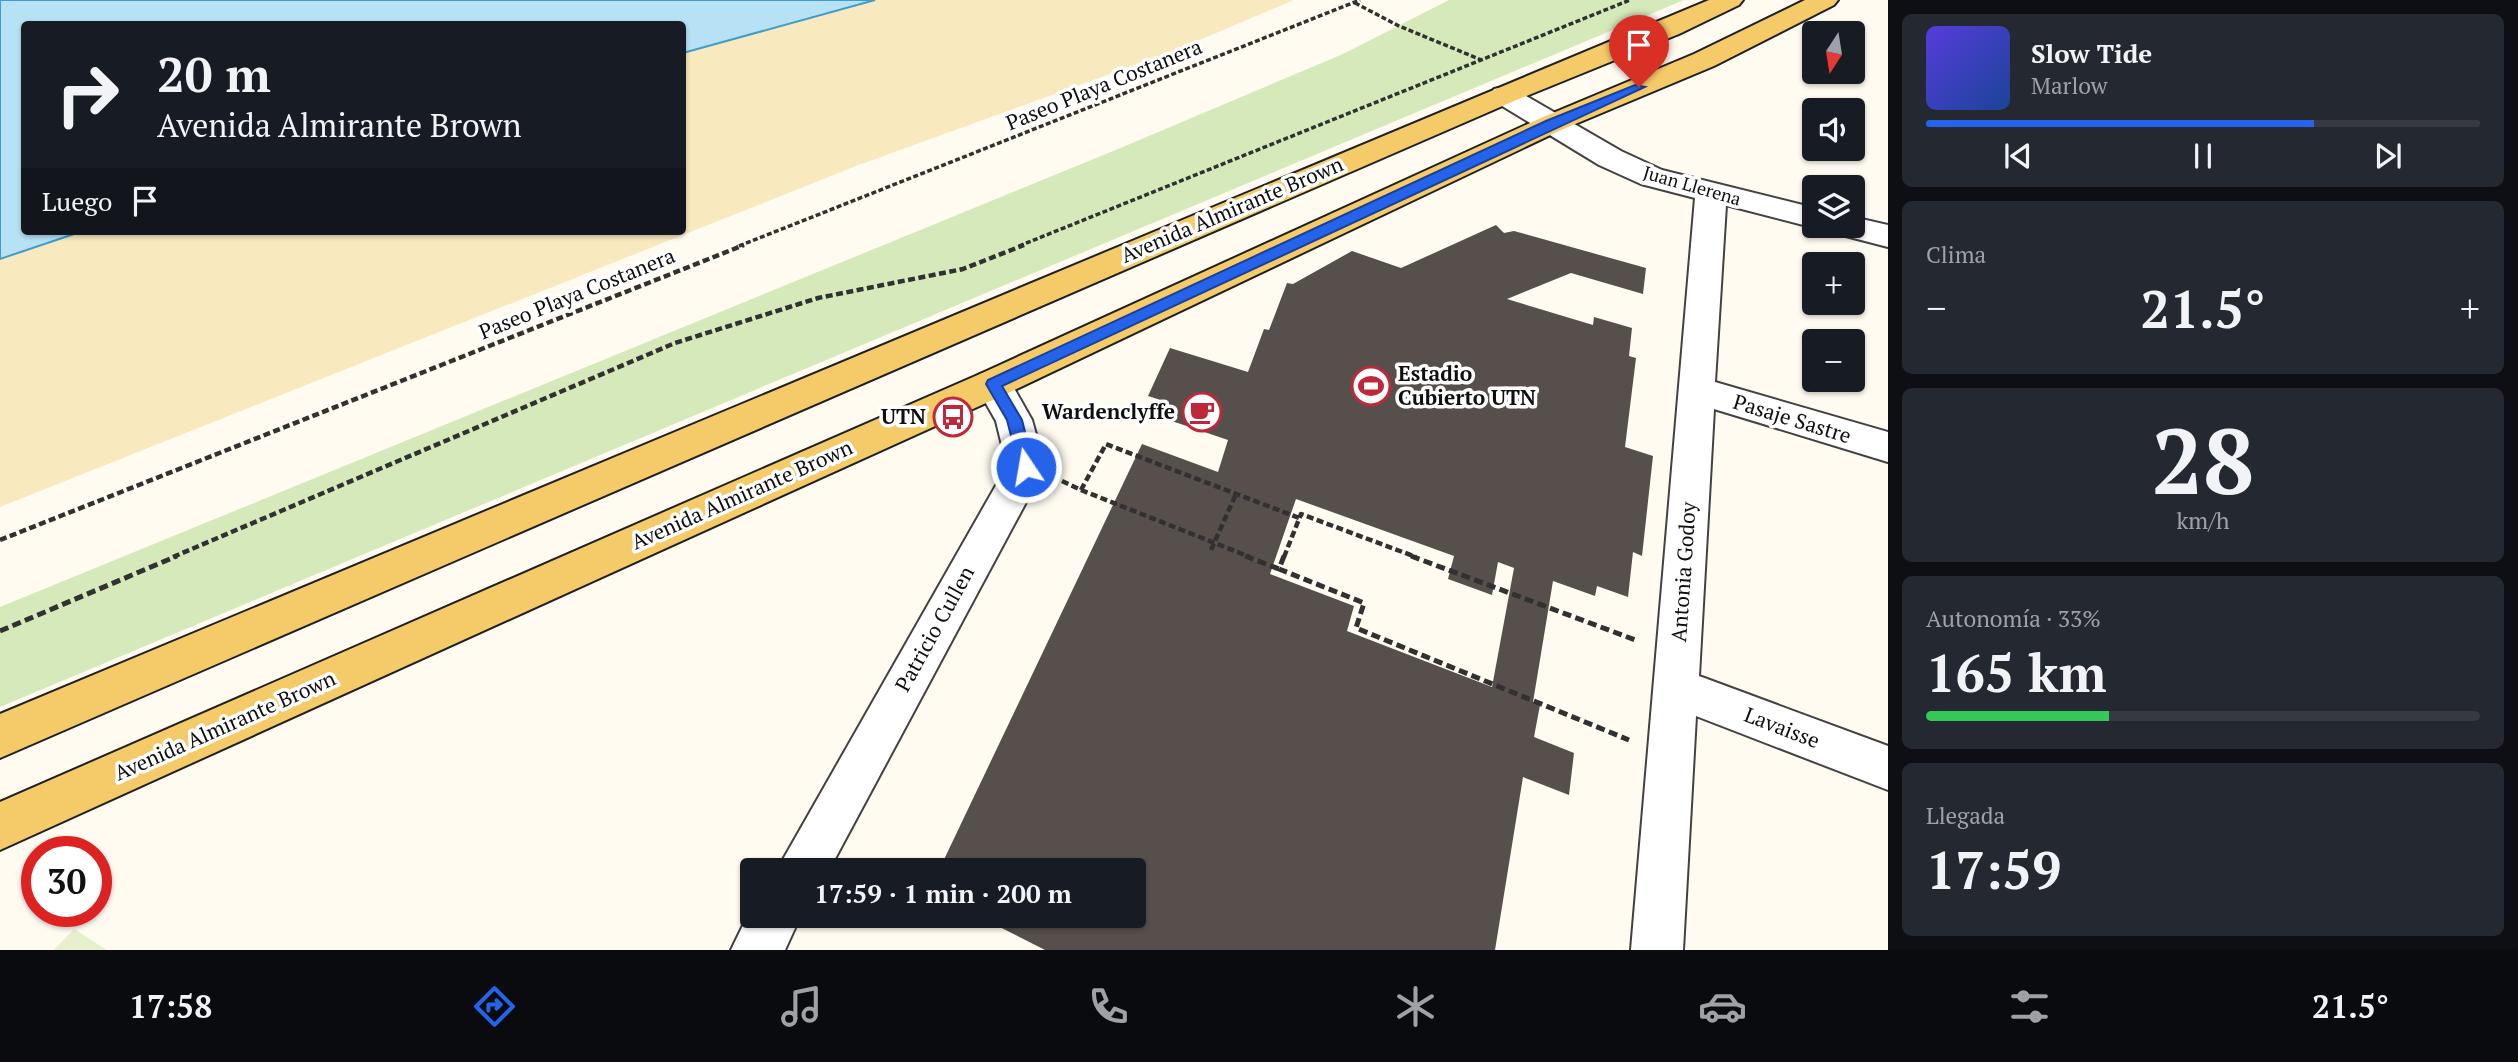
<!DOCTYPE html>
<html lang="es">
<head>
<meta charset="utf-8">
<style>
	body { margin:0; font-family:"PT Serif",serif; background:#242831; color:#f1f3f6; height:100vh; display:flex; flex-direction:column; font-size:26px; white-space:nowrap }
	* { box-sizing:border-box; margin:0 }
	p { font-size:23px; color:#9ea1a6 }
	.icon { flex:none; width:38px; height:38px; fill:none; stroke:currentColor; stroke-width:2; stroke-linecap:round; stroke-linejoin:round }
	.map { position:relative; flex:1; overflow:hidden }
	.details { display:flex; flex-direction:column; gap:14px; padding:14px; background:#0d0f14; width:630px }
	.details>* { flex:none }
	.hud { position:absolute; left:21px; top:21px; width:665px; height:214px; border-radius:7px; box-shadow:0 2px 5px #0004; background:#171b24; color:#f1f3f6; overflow:hidden }
	.needle { width:46px; rotate:192deg }
	.controls { position:absolute; left:1802px; top:21px; display:grid; gap:14px }
	.controls a { display:grid; place-items:center; width:63px; height:63px; border-radius:7px; background:#171b24; box-shadow:0 2px 5px #0004; font-size:35px }
	.speed { position:absolute; left:21px; top:836px; display:flex; gap:14px; font-size:35px; font-weight:700; text-align:center }
	.speed>* { display:grid; place-content:center; width:91px; height:91px; border-radius:50%; background:#171b24; box-shadow:0 2px 5px #0004; line-height:1 }
	.speed .limit { border:10px solid #d22; background:#fff; color:#111 }
	.pin { position:absolute; display:grid; place-items:center; width:60px; height:60px; color:#fff; margin:-72px -30px; border-radius:50% 50% 50% 0; rotate:-45deg; box-shadow:0 0 7px #0007 }
	.pin .icon { rotate:45deg }
	.me { position:absolute; width:77px; margin:-38px; rotate:348deg; stroke-linejoin:round; filter:drop-shadow(0 0 5px #0008) }
	.turn { display:flex; align-items:center; gap:24px; height:147px; padding:0 21px; font-size:32px }
	.turn .icon { width:91px; height:91px; stroke-width:2.5 }
	.turn b { display:block; font-size:49px; line-height:60px }
	.then { display:flex; align-items:center; height:66px; padding:0 21px; background:#0003; gap:14px; font-size:26px }
	.big { font-size:52px; font-weight:700; line-height:1.1 }
	.details .tile { flex:1; display:flex; flex-direction:column; justify-content:center; gap:10px; min-width:0; padding:0 24px; border-radius:10px; background:#242831 }
	.details .dial { align-items:center; gap:0 }
	.dial b { font-size:91px; line-height:1 }
	.song { display:flex; align-items:center; gap:21px }
	.cover { width:84px; height:84px; border-radius:10px; background:linear-gradient(135deg,hsl(250 70% 55%),hsl(220 70% 35%)) }
	.played { height:7px; border-radius:4px; background:linear-gradient(90deg,#2563eb 70%,#363941 70%) }
	.keys { display:flex; justify-content:space-around; direction:ltr }
	.heat { display:flex; justify-content:space-between; align-items:center; font-size:38px; direction:ltr }
	.charge { height:10px; border-radius:5px; background:linear-gradient(90deg,#34c759 33%,#363941 0) }
	.trip { position:absolute; left:740px; top:858px; width:406px; height:70px; border-radius:7px; background:#171b24; box-shadow:0 2px 5px #0004; font-weight:700; line-height:70px; text-align:center }
	.tab-bar { display:flex; height:112px; justify-content:space-around; align-items:center; background:#090b0e; color:#9ea1a6 }
	.tab-bar .icon { width:49px; height:49px }
	.tab-bar .selected { color:#2563eb }
	.tab-bar b { font-size:32px; color:#f1f3f6 }
	main { display:flex; flex:1; min-height:0 }
	.map>svg:first-child { display:block }
	.green { fill:#d6e9bb }
	.sand { fill:#f9e9be }
	.pitch { fill:#e6f0cc }
	.water { fill:#b7e2f5; stroke:#3f9ccb; stroke-width:2 }
	.building { fill:#574f4b; fill-rule:evenodd }
	.lines { fill:none; stroke-linecap:round; stroke-linejoin:round }
	.minor-casing { stroke:#424242; stroke-width:4 }
	.major-casing { stroke:#202020; stroke-width:4 }
	.path-far2 { stroke:#313131; stroke-width:3.5; stroke-dasharray:5 2.5; stroke-linecap:butt }
	.path-far1 { stroke:#313131; stroke-width:4.5; stroke-dasharray:7 3.5; stroke-linecap:butt }
	.path { stroke:#313131; stroke-width:5; stroke-dasharray:9 4.5; stroke-linecap:butt }
	.minor { fill:#fff; fill-rule:evenodd }
	.major { fill:#f5cb6a; fill-rule:evenodd }
	.route { fill:#2563eb; stroke:#184099; stroke-width:2 }
	.labels { text-anchor:middle; stroke-width:7; stroke-linejoin:round; paint-order:stroke }
	.far-street-label { font-size:18px; fill:#0f0f0f; stroke:#fff }
	.street-label { font-size:21px; fill:#0f0f0f; stroke:#fff }
	.poi-label { font-size:21px; font-weight:bold; fill:#0f0f0f; stroke:#fff; text-anchor:end }
</style>
</head>
<body>
<main>
<div class="map">
<svg width="1888" height="950" viewBox="0 0 1888 950">
	<rect width="100%" height="100%" fill="#fffbf1"/>
	<path class="green" d="M1449,0H1684L0,707V607L1118,149L1343,54Z"/>
	<path class="sand" d="M531,0H1294L1176,50L856,166L0,507V259L83,231H682V24Z"/>
	<path class="pitch" d="M74,929L107,950H54Z"/>
	<path class="water" d="M0,0H875L683,53L682,24H24V231H83L0,259Z"/>
	<path class="building" d="M1496,225L1504,233L1514,231L1646,268L1643,294L1571,273L1507,299L1593,325L1594,317L1632,328L1629,356L1636,358L1625,447L1653,456L1642,556L1633,552L1628,597L1597,586L1595,596L1553,581L1533,702L1540,705L1534,737L1574,753L1569,795L1523,777L1495,950H1045L976,915H1134V870H939L1142,444L1218,472L1228,440L1160,417L1167,402L1148,396L1170,348L1248,372L1264,329L1269,330L1287,283L1293,284L1352,251L1401,268ZM1296,499L1454,556L1448,579L1492,595L1498,562L1514,568L1492,687L1347,631L1354,606L1270,574Z"/>
	<g class="lines">
		<defs>
			<path id="minor" d="M1504,87L1514,89L1621,151L1662,170L1815,208V226H1824L1815,228L1726,205L1715,382L1888,432V462L1714,409L1699,676L1888,746V790L1696,716L1683,950H1631L1695,198L1641,184L1599,165L1494,101L1490,95L1494,89Z
				M1853,217L1888,225V247L1834,233L1829,226H1853Z
				M993,371L1006,374L1032,420L1045,467L829,870H777L1007,466L996,421L975,384L980,374Z
				M752,907V915H801L785,950H731Z"/>
			<path id="major" d="M1709,0H1743L1739,5L1679,34L1514,101L0,758V714Z
				M1805,0H1838L1834,5L1714,66L1561,130L1006,394L0,850V802L980,374L1541,118L1694,54Z"/>
		</defs>
		<use href="#minor" class="minor-casing"/>
		<use href="#major" class="major-casing"/>
		<path class="path-far2" d="M1355,3L1399,26L1484,61
			M739,246L1360,0
			M1019,246L1630,0"/>
		<path class="path-far1" d="M1062,481L1081,490L1106,444L1299,518
			M1081,490L1250,557
			M0,540L744,245
			M1211,550L1236,494
			M173,557L675,343L818,298L963,269L1024,245
			M1284,557L1301,514L1416,557"/>
		<path class="path" d="M1245,556L1279,569
			M1284,556L1279,569L1364,603L1356,628L1629,740
			M1411,556L1638,641
			M0,631L177,556"/>
		<use href="#minor" class="minor"/>
		<use href="#major" class="major"/>
	</g>
	<path class="route" d="M1635,85L1645,87L1002,386L1022,420L1034,467L1026,473L1020,471L1007,420L986,384L988,380L1546,121Z"/>
	<defs>
		<symbol id="stadium-ring" viewBox="-11 -11 22 22"><circle r="9.5" fill="#fff" stroke="#bd2939" stroke-width="1.5"/><path d="M0-5a6.5 5 0 1 0 0 10a6.5 5 0 1 0 0-10ZM-3.5-1.8h7v3.6h-7Z" fill="#bd2939"/></symbol>
		<symbol id="cafe-ring" viewBox="-11 -11 22 22"><circle r="9.5" fill="#fff" stroke="#bd2939" stroke-width="1.5"/><path d="M-5.5-4.5H6V0H3Q3 3.5 0 3.5H-2.5Q-5.5 3.5-5.5 0ZM3-3.2v2h1.7v-2ZM-6 4.5H4V6H-6Z" fill="#bd2939"/></symbol>
		<symbol id="bus-ring" viewBox="-11 -11 22 22"><circle r="9.5" fill="#fff" stroke="#bd2939" stroke-width="1.5"/><path d="M-5-6H5V4H4V6H2V4H-2V6H-4V4H-5ZM-3.5-4V0h7V-4ZM-3.5 1.2v1.5H-2V1.2ZM2 1.2v1.5H3.5V1.2Z" fill="#bd2939"/></symbol>
	</defs>
	<g fill-rule="evenodd">
		<use href="#stadium-ring" x="1349" y="364" width="44" height="44"/>
		<use href="#cafe-ring" x="1180" y="390" width="44" height="44"/>
		<use href="#bus-ring" x="931" y="395" width="44" height="44"/>
	</g>
	<g class="labels">
		<g class="far-street-label">
			<text transform="translate(1692 186) rotate(16)" y="6">Juan Llerena</text>
		</g>
		<g class="street-label">
			<text transform="translate(1104 85) rotate(-22)" y="7">Paseo Playa Costanera</text>
			<text transform="translate(1232 210) rotate(-23)" y="7">Avenida Almirante Brown</text>
			<text transform="translate(577 294) rotate(-22)" y="7">Paseo Playa Costanera</text>
			<text transform="translate(1792 419) rotate(17)" y="7">Pasaje Sastre</text>
			<text transform="translate(742 495) rotate(-24)" y="7">Avenida Almirante Brown</text>
			<text transform="translate(1684 572) rotate(-86)" y="7">Antonia Godoy</text>
			<text transform="translate(935 629) rotate(-61)" y="7">Patricio Cullen</text>
			<text transform="translate(225 726) rotate(-24)" y="7">Avenida Almirante Brown</text>
			<text transform="translate(1782 728) rotate(21)" y="7">Lavaisse</text>
		</g>
		<g class="poi-label">
			<text x="1398" y="381" text-anchor="start">Estadio<tspan x="1398" dy="24">Cubierto UTN</tspan></text>
			<text x="1175" y="419">Wardenclyffe</text>
			<text x="926" y="424">UTN</text>
		</g>
	</g>
</svg>
<div class="controls">
<a><svg class="needle" viewBox="-14 -14 28 28"><path d="M0-13l5 13h-10z" fill="#e53935"/><path d="M0 13l5-13h-10z" fill="#9ea1a6"/></svg></a>
<a><svg class="icon" aria-label="sound" viewBox="0 0 24 24"><path d="M4 9h4l5-4v14l-5-4H4zM17 9q2 3 0 6"/></svg></a>
<a><svg class="icon" aria-label="layers" viewBox="0 0 24 24"><path d="M12 4l9 5-9 5-9-5zM3 14l9 5 9-5"/></svg></a>
<a>+</a>
<a>−</a>
</div>
<div class="speed"><div class="limit">30</div></div>
<div class="pin" style="left:1639px;top:87px;background:#d93025"><svg class="icon" aria-label="arrive" viewBox="0 0 24 24"><path d="M6 21V4h12l-3 4 3 4H6"/></svg></div>
<svg class="me" style="left:1026px;top:467px" viewBox="-20 -20 40 40"><circle r="17" fill="#2563eb" stroke="#fff" stroke-width="3"/><path d="M0-11L8 9 0 5-8 9z" fill="#fff"/></svg>
<div class="trip">17:59 · 1 min · 200 m</div>
<div class="hud">
<div class="turn"><svg class="icon" aria-label="right" viewBox="0 0 24 24"><path d="M7 20v-9h11M14 6l5 5-5 5"/></svg><div><b>20 m</b>Avenida Almirante Brown</div></div>
<div class="then">Luego<svg class="icon" aria-label="arrive" viewBox="0 0 24 24"><path d="M6 21V4h12l-3 4 3 4H6"/></svg></div>
</div>
</div>
<section class="details">
<div class="tile">
<div class="song"><i class="cover"></i><div><b>Slow Tide</b><p>Marlow</p></div></div>
<div class="played"></div>
<div class="keys"><svg class="icon" aria-label="previous" viewBox="0 0 24 24"><path d="M18 5L8 12l10 7zM5 5v14"/></svg><svg class="icon" aria-label="pause" viewBox="0 0 24 24"><path d="M8 5v14M16 5v14"/></svg><svg class="icon" aria-label="next" viewBox="0 0 24 24"><path d="M6 5l10 7-10 7zM19 5v14"/></svg></div>
</div>
<div class="tile"><p>Clima</p>
<div class="heat"><a>−</a><b class="big">21.5°</b><a>+</a></div>
</div>
<div class="tile dial"><b>28</b><p>km/h</p></div>
<div class="tile"><p>Autonomía · 33%</p><b class="big">165 km</b><div class="charge"></div></div>
<div class="tile"><p>Llegada</p><b class="big">17:59</b></div>
</section>
</main>
<nav class="tab-bar">
<b>17:58</b>
<svg class="icon selected" aria-label="directions" viewBox="0 0 24 24"><path d="M12 3l9 9-9 9-9-9zM9 14v-3h6M13 9l2 2-2 2"/></svg>
<svg class="icon" aria-label="music" viewBox="0 0 24 24"><path d="M9 18V5l10-2v13"/><circle cx="6" cy="18" r="3"/><circle cx="16" cy="16" r="3"/></svg>
<svg class="icon" aria-label="phone" viewBox="0 0 24 24"><path d="M5 4h4l2 5-3 2q2 4 5 5l2-3 5 2v4C11 20 4 13 5 4z"/></svg>
<svg class="icon" aria-label="climate" viewBox="0 0 24 24"><path d="M12 3v18M4 7l16 10M4 17L20 7"/></svg>
<svg class="icon" aria-label="car" viewBox="0 0 24 24"><path d="M5 17H2v-5l4-1 3-4h7l3 4 3 1v5h-3M9 17h6M6 11h13"/><circle cx="7" cy="17" r="2"/><circle cx="17" cy="17" r="2"/></svg>
<svg class="icon" aria-label="filters" viewBox="0 0 24 24"><path d="M4 7h16M4 17h16"/><circle cx="9" cy="7" r="2"/><circle cx="15" cy="17" r="2"/></svg>
<b>21.5°</b>
</nav>
</body>
</html>
